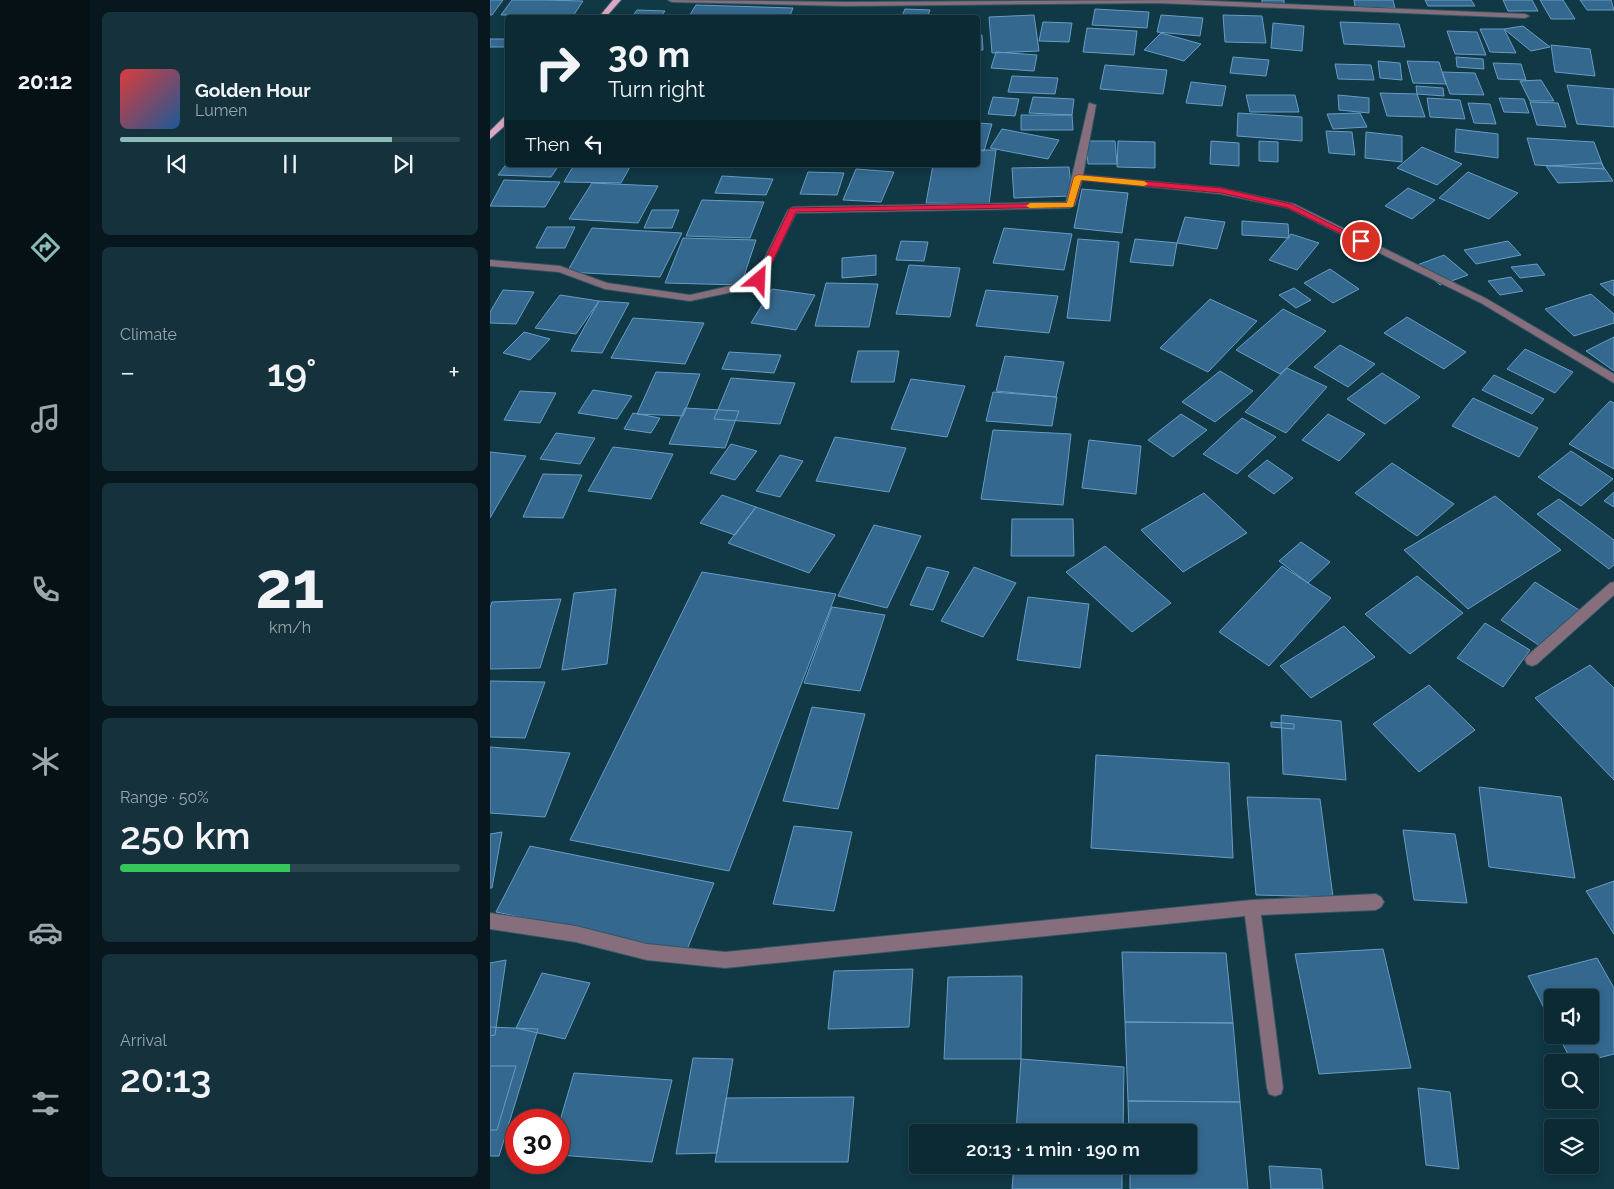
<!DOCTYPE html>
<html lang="en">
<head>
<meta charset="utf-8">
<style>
	body { margin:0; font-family:Raleway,sans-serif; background:#15323c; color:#f1f3f6; height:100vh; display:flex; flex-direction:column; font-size:19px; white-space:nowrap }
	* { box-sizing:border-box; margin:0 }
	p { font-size:16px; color:#9aa7ac }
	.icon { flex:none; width:28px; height:28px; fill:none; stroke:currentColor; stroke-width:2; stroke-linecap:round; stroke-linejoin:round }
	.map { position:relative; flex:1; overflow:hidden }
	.sheet { display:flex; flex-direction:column; gap:12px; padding:12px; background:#07171d; width:400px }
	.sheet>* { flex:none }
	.banner { position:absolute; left:15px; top:15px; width:475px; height:152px; border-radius:5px; box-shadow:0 2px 8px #0003,0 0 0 1px #2c464f; background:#0c2a34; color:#f1f3f6; overflow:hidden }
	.buttons { position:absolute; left:1054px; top:989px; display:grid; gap:10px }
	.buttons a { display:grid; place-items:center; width:55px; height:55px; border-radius:5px; background:#0c2a34; box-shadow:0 2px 8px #0003,0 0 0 1px #2c464f; font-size:25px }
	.speed { position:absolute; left:15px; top:1109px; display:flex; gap:10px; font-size:25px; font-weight:700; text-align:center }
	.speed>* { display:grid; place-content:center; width:65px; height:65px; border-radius:50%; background:#0c2a34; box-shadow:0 2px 8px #0003,0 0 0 1px #2c464f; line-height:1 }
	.speed .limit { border:8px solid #d22; background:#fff; color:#111 }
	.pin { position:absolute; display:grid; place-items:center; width:42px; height:42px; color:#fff; margin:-21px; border:2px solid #fff; border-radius:50%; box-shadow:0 1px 5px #0007 }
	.me { position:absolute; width:55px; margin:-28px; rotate:26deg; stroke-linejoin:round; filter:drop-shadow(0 0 4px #0008) }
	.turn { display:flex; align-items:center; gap:18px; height:105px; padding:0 20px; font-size:22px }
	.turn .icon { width:65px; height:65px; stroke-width:2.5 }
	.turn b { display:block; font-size:35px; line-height:42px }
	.then { display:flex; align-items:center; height:48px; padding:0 20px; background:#0003; gap:10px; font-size:19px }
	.big { font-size:38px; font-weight:600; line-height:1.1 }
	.sheet .widget { flex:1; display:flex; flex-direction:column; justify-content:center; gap:8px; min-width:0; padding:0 18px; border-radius:8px; background:#15323c }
	.sheet .dial { align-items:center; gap:0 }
	.dial b { font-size:65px; line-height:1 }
	.song { display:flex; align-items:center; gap:15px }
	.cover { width:60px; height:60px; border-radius:8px; background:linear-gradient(135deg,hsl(0 70% 55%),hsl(210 70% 35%)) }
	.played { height:5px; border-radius:2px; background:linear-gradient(90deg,#8bbbb9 80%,#2c464f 80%) }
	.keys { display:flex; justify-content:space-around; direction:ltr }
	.heat { display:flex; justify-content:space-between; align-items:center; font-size:28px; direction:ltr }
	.charge { height:8px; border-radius:4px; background:linear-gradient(90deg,#34c759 50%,#2c464f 0) }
	.trip { position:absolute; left:419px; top:1124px; width:288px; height:50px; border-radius:5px; background:#0c2a34; box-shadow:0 2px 8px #0003,0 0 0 1px #2c464f; font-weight:600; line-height:50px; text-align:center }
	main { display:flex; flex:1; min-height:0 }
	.tab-bar { display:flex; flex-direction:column; width:90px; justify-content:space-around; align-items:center; background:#051115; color:#9aa7ac }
	.tab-bar .icon { width:35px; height:35px }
	.tab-bar .on { color:#8bbbb9 }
	.tab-bar b { font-size:22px; color:#f1f3f6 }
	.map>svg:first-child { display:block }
	.building { fill:#35688e; stroke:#679cc4 }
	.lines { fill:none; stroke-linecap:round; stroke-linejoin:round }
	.minor-casing { stroke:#315662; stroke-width:2 }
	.major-casing { stroke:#315662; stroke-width:2 }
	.minor { fill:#876e7c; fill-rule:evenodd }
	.major { fill:#dba7c5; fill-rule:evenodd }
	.route { fill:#e11d48; stroke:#92132f }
	.slow { fill:#f59e0b }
</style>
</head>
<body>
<main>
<nav class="tab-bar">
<b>20:12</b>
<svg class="icon on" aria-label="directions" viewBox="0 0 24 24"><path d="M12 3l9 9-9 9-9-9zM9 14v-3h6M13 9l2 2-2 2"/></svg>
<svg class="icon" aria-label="music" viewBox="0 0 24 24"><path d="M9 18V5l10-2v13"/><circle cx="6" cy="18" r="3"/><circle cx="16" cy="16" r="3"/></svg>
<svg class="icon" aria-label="phone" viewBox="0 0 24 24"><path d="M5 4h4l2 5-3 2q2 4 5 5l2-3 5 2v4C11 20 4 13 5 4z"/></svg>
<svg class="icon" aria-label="climate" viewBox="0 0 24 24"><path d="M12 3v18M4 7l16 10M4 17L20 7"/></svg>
<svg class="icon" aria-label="car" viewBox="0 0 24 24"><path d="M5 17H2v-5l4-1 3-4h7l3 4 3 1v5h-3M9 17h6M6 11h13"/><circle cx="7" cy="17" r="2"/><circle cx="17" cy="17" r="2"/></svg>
<svg class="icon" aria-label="filters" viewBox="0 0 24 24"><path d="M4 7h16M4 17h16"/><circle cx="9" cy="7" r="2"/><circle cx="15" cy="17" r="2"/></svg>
</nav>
<section class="sheet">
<div class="widget">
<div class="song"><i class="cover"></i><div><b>Golden Hour</b><p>Lumen</p></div></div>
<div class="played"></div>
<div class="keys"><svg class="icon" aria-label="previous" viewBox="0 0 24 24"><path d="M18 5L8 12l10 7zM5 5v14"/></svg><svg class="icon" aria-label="pause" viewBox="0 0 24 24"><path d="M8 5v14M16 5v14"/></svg><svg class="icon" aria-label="next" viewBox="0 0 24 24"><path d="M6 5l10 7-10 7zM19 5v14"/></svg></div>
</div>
<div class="widget"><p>Climate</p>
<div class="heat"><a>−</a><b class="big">19°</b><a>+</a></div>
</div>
<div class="widget dial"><b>21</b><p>km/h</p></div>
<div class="widget"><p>Range · 50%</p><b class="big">250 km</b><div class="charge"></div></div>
<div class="widget"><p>Arrival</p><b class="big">20:13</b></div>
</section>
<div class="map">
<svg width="1124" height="1189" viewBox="0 0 1124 1189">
	<rect width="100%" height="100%" fill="#103845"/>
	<path class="building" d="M0,0H13L2,15H0Z
		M22,0H54L93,1L83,16L11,15Z
		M772,0H794V5L772,4Z
		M864,0H903L905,8L865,7Z
		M935,0H981L985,6H938Z
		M1013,0H1042L1048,11H1018Z
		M1050,0H1073L1085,19H1061Z
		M1090,0H1121L1124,10H1097Z
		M206,5L303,8L299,18H198Z
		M415,9L440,10L437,18H411Z
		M605,9L659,12L657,28L602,25Z
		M147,10L175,11L170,18H141Z
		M320,15L346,16L319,18Z
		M544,15L549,51L502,53L499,17Z
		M671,15L713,18L710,36L667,32Z
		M733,15L772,16L776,43L735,42Z
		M361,16H400L360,18Z
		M553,22L582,23L579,42L549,41Z
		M850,22L909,24L915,47L854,44Z
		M783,23L814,26L812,51L781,48Z
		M1033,26L1060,47L1041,51L1014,29Z
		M597,28L647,31L644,55L593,52Z
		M990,29H1014L1026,53L1000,52Z
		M957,31L987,32L996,55L965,54Z
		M671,33L711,44L694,61L654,50Z
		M488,35H492L493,50H488Z
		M0,39H18V47H0Z
		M1061,45L1100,49L1105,76L1065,72Z
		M506,52L547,55L544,71L501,68Z
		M743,57L779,60L776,76L740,73Z
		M966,57L993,59L994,69L967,67Z
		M888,61L910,63L912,80L890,78Z
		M917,61L949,62L956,84L923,83Z
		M1003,63L1031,64L1036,80L1008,79Z
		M845,64L881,65L884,80L848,79Z
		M615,65L677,70L673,94L610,89Z
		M952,72L985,73L994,95L960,94Z
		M522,76L568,78L565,94L518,92Z
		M1051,80L1064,101H1040L1030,81Z
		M701,82L736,86L732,106L696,103Z
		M1077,85L1124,89V127L1087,124Z
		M926,86L953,88L954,96L927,94Z
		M890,93L927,94L935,117L897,116Z
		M756,95H805L809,112H760Z
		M848,95L879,98V113L849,110Z
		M503,97L529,99L525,116L498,114Z
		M543,97L584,99L582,115L539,113Z
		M937,98L970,100L975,119L940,117Z
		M1009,98L1034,99L1039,113L1014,112Z
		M1040,102L1068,103L1076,127L1047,125Z
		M978,103L1000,104L1006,124L984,123Z
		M748,113L812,117V141L747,136Z
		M870,113L877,127L843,129L837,114Z
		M531,115H582L583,130H531Z
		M488,123L502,124L494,151L488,150Z
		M512,129L569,140L558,159L500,148Z
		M966,129L1008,134V158L965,152Z
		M836,131L862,132L865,155L839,153Z
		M876,132L912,136V162L875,158Z
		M1037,138L1104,142L1114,169L1045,165Z
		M596,141H625L627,164H598Z
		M628,141L665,142V168L627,167Z
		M721,141L749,143V166L720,164Z
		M769,141L788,142V162L769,161Z
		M932,147L972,164L947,185L907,168Z
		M488,150H506L499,204L436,203L443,165H488Z
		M18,162V165H69L61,177L8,175Z
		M1111,163L1123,181L1068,183L1056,166Z
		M84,165H141L131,183L74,182Z
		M579,167L582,196L524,198L522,168Z
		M366,169L404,172L391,202L353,200Z
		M318,172L354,173L347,195L310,194Z
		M978,172L1028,193L999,219L949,198Z
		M232,176L283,179L276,195L225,193Z
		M14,180L70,182L55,207L0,206Z
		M102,183L168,186L148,223L79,219Z
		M918,188L945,200L922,219L895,206Z
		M592,189L638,193L632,233L584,228Z
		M212,200L274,202L260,238L196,236Z
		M162,210H189L182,228H154Z
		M695,217L735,222L727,249L687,243Z
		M752,221L798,224L799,238L752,235Z
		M57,227H85L75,248H46Z
		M102,228L192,233L170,277L77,272Z
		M514,228L582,234L574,270L503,263Z
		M801,234L829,243L807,270L779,260Z
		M865,237L883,246L869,257L851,248Z
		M193,238L266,240L251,285L175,283Z
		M588,239L629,242L620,321L577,318Z
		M645,239L687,243L683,266L640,262Z
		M411,241L438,242L434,261L406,260Z
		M1018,241L1031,255L986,264L974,250Z
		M386,255V275L352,278V258Z
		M954,255L978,275L950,285L927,265Z
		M1047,264L1055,275L1030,278L1021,267Z
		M419,265L470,268L460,317L406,314Z
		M840,269L869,289L843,303L814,283Z
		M1021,277L1033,291L1010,295L998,281Z
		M1124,280V296L1110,284Z
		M336,283L388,284L379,327L325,326Z
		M804,288L821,300L806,308L789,295Z
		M282,289L325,295L306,330L261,323Z
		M13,290L44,292L26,324L0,323V312Z
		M496,290L568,296L559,333L486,326Z
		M1101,294L1124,314V323L1084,336L1055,309Z
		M70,295L109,301L86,334L45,328Z
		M720,299L767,321L718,372L670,348Z
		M109,301L139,303L112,353L81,351Z
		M793,309L836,331L790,374L746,350Z
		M917,317L976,352L954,369L894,333Z
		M143,318L214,323L195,364L121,358Z
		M34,332L60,339L40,360L13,353Z
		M1124,337V371L1096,351Z
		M850,345L885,364L858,387L824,367Z
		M1035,349L1083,372L1065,393L1017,369Z
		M368,351H409L404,382H361Z
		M239,352L291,355L284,373L232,369Z
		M515,356L574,362L566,397L506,391Z
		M797,368L837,387L796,433L755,412Z
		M730,371L763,391L725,422L692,402Z
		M166,372L210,374L193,416L147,414Z
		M892,373L930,397L895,424L857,399Z
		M1004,375L1054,399L1042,414L992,390Z
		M241,378L305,383L290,424L224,419Z
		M421,379L475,386L457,437L401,429Z
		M103,390L142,396L127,419L88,413Z
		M30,391L66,393L50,423L14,420Z
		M503,392L567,397L562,426L496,421Z
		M983,398L1048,428L1029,457L962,426Z
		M1120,401L1124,403V469L1079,444Z
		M195,408L249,411L235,448L179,444Z
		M143,413L170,418L161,433L134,429Z
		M691,414L717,430L683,457L658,440Z
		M838,414L875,434L849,461L812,440Z
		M752,418L786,437L747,474L713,454Z
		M503,430L581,434L573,505L491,499Z
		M66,433L105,438L90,464L50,459Z
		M345,437L416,448L399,492L326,481Z
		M599,440L651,446L646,494L592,488Z
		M241,444L267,451L245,480L220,473Z
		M123,447L183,454L161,499L98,491Z
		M1081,451L1123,479L1091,506L1048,477Z
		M0,452L36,456L0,518Z
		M290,455L313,461L290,497L266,491Z
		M777,460L803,478L784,494L758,476Z
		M902,463L964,504L927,536L865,493Z
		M53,474L92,475L73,518L33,517Z
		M1124,492V507L1114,501Z
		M714,493L757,533L693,572L651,530Z
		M232,495L266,507L245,535L210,523Z
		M1005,496L1071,550L978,609L914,550Z
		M1069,499L1124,540V565L1119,569L1047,514Z
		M266,507L345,535L319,573L238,543Z
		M522,519H583L584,556H521Z
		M384,525L431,536L397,608L348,596Z
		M811,542L840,562L818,583L789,561Z
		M615,546L681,603L642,632L576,572Z
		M792,566L841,598L779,666L729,632Z
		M437,567L459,572L443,610L420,605Z
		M484,567L526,583L493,637L451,621Z
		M212,572L346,594L239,871L80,840Z
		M927,576L973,613L920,654L875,614Z
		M1045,582L1089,610L1056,650L1011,620Z
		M126,589L117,664L72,670L84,593Z
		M538,597L599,604L590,668L527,660Z
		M71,599L50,668L0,669V608L2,602Z
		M342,607L395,615L370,691L314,683Z
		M995,623L1040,650L1013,687L967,658Z
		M854,626L885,657L821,698L790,666Z
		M1100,665L1124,688V780L1045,698Z
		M0,681L55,682L35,738L0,737Z
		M939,685L985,730L929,772L883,724Z
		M322,707L375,714L348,809L293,801Z
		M791,715L851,721L856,780L793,774Z
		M781,722L804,724V729L781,727Z
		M0,747L80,753L55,817L0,813Z
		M606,755L739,763L743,858L601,848Z
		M989,787L1071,797L1085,878L999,867Z
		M757,797L830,799L843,897L766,895Z
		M304,826L362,832L344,911L283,904Z
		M913,830L965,834L977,903L924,900Z
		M12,832L2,888H0V834Z
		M40,846L224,883L196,952L6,912Z
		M1124,881V934L1096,891Z
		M893,949L921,1068L829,1074L805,954Z
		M632,952L736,953L743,1023L635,1022Z
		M1107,958L1124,988V1054L1093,1062H1082L1068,1035H1100V998H1062V1024L1038,976Z
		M16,960L5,1035L0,1036V963Z
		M423,969L419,1027L338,1029L344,971Z
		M52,973L100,983L75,1039L26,1028Z
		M532,976L531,1059H454L458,977Z
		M635,1022L743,1023L750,1102L638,1101Z
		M0,1027L48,1029L9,1156H0Z
		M203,1058L243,1059L227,1153L186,1154Z
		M531,1059L634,1067L633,1132H526Z
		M0,1066H26L7,1130H0Z
		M84,1073L182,1080L162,1162L69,1155V1124Z
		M928,1088L960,1092L969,1169L936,1165Z
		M364,1097L358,1162H225L236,1098Z
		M638,1101L750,1102L758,1189H640V1165H698V1132H639Z
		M524,1165H632V1189H522Z
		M779,1166L831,1169L833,1189H781Z"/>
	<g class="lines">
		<defs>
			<path id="minor" d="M178,0L357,2L697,0L1035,14L1039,16L1035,18L668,3L357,6L182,2Z
				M599,103L606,105L593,175L731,188L804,204L997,299L1124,374V383L991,303L798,208L731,194L592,180L585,205L580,208L306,213L272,282L252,290L200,301L115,289L69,272L0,266V260L70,266L117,283L200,295L249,284L265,278L298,210L303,207L576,202Z
				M1124,582V595L1047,664L1042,666L1037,664L1035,660L1037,656L1120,583Z
				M886,894L891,897L894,902L891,907L886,910L771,915L793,1088L791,1094L785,1096L779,1094L777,1088L755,916L235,968L157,960L86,942L0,929V913L86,926L157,944L235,952L762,900Z"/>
			<path id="major" d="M123,0H131L115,18H108Z
				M15,116H18V123L0,139V131Z"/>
		</defs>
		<use href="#minor" class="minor-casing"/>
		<use href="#major" class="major-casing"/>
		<use href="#minor" class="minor"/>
		<use href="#major" class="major"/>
	</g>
	<path class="route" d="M588,175L731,188L801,204L875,241L868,242L798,208L731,193L591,180L584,205L580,207L306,212L274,280L269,283L265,280L300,208L577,203L584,177Z"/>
	<path class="slow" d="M588,175L654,181L658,184L654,186L591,180L583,207L540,208L536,206L540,203H577L584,177Z"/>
</svg>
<div class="buttons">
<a><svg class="icon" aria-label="sound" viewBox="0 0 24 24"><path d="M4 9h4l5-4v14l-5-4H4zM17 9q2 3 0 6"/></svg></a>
<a><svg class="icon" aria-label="search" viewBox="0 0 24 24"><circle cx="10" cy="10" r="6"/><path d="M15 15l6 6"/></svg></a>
<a><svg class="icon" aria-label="layers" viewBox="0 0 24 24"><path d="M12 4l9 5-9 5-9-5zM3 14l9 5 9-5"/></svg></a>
</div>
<div class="speed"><div class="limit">30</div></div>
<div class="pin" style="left:871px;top:241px;background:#d93025"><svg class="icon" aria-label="arrive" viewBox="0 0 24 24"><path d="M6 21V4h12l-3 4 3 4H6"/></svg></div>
<svg class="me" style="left:269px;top:280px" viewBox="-20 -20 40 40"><path d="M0-17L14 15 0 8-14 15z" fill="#e11d48" stroke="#fff" stroke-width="4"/></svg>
<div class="trip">20:13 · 1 min · 190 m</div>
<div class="banner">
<div class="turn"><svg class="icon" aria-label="right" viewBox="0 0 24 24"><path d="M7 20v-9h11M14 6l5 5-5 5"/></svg><div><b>30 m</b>Turn right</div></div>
<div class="then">Then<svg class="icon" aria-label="left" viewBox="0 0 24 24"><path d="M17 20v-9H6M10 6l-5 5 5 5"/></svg></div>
</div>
</div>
</main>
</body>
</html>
